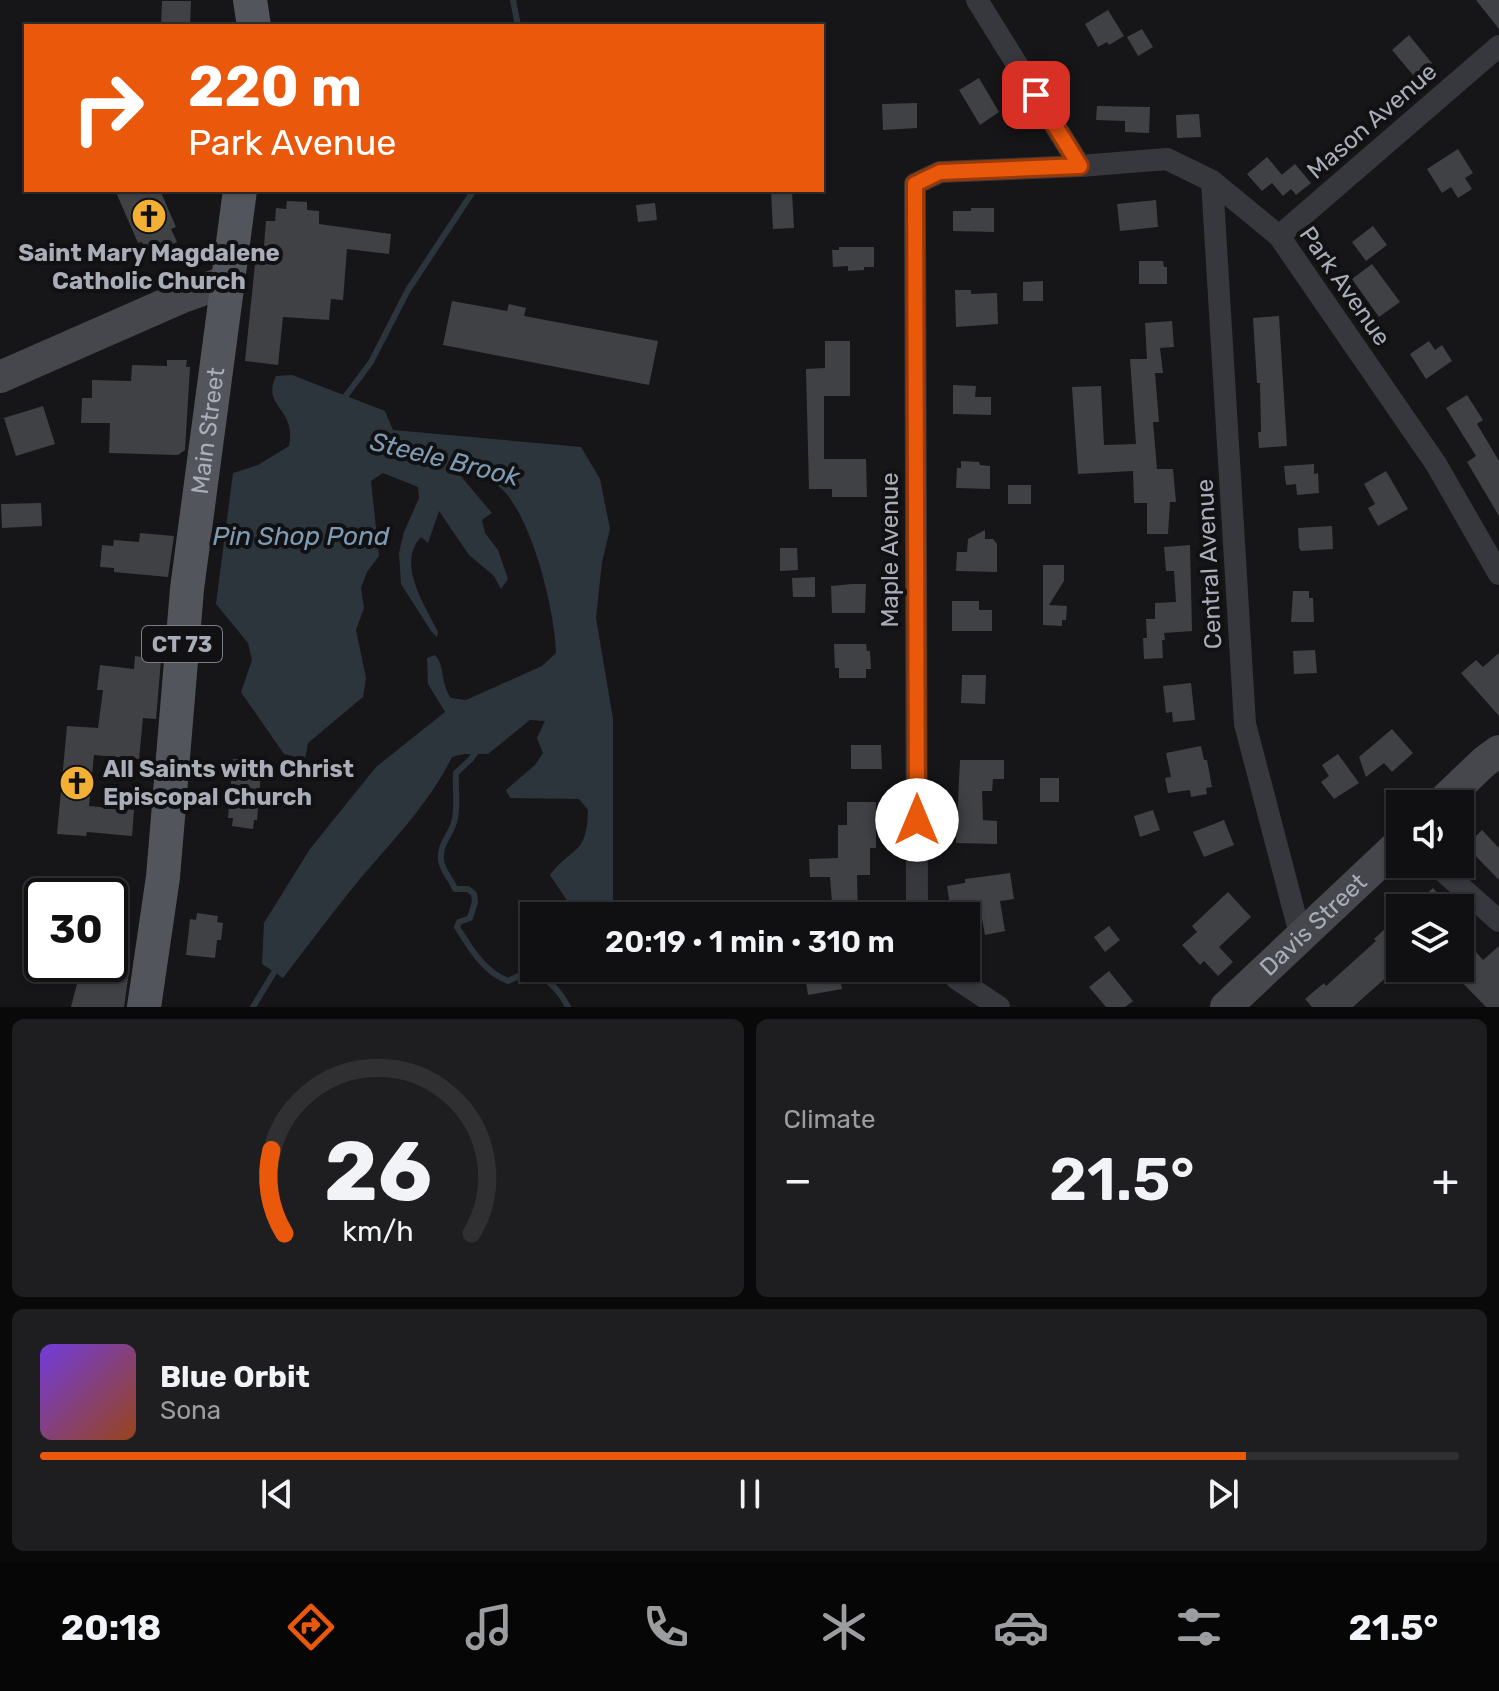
<!DOCTYPE html>
<html lang="en">
<head>
<meta charset="utf-8">
<style>
	body { margin:0; font-family:Rubik,sans-serif; background:#1e1e20; color:#f1f3f6; height:100vh; display:flex; flex-direction:column; font-size:30px; white-space:nowrap }
	* { box-sizing:border-box; margin:0 }
	p { font-size:26px; color:#9c9d9f }
	.icon { flex:none; width:44px; height:44px; fill:none; stroke:currentColor; stroke-width:2; stroke-linecap:round; stroke-linejoin:round }
	.map { position:relative; height:1007px; overflow:hidden }
	.details { display:flex; flex-direction:column; gap:12px; padding:12px; background:#09090a; flex:1 }
	.details>* { flex:none }
	.guide { position:absolute; left:24px; top:24px; width:800px; height:168px; border-radius:0px; box-shadow:0 2px 6px #0004,0 0 0 2px #303032; background:#ea580c; color:#fff; overflow:hidden }
	.tools { position:absolute; left:1386px; top:790px; display:grid; gap:16px }
	.tools a { display:grid; place-items:center; width:88px; height:88px; border-radius:0px; background:#101012; box-shadow:0 2px 6px #0004,0 0 0 2px #303032; font-size:40px }
	.speed { position:absolute; left:24px; top:878px; display:flex; gap:16px; font-size:40px; font-weight:700; text-align:center }
	.speed>* { display:grid; place-content:center; width:104px; height:104px; border-radius:50%; background:#101012; box-shadow:0 2px 6px #0004,0 0 0 2px #303032; line-height:1 }
	.speed .limit { border:4px solid #111; border-radius:12px; background:#fff; color:#111 }
	.pin { position:absolute; display:grid; place-items:center; width:68px; height:68px; color:#fff; margin:-34px; border-radius:16px; box-shadow:0 4px 12px #0006 }
	.me { position:absolute; width:88px; margin:-44px; rotate:0deg; stroke-linejoin:round; filter:drop-shadow(0 0 6px #0008) }
	.turn { display:flex; align-items:center; gap:28px; height:168px; padding:0 32px; font-size:36px }
	.turn .icon { width:104px; height:104px; stroke-width:2.5 }
	.turn b { display:block; font-size:56px; line-height:68px }
	.big { font-size:60px; font-weight:600; line-height:1.1 }
	.details .tile { flex:1; display:flex; flex-direction:column; justify-content:center; gap:12px; min-width:0; padding:0 28px; border-radius:12px; background:#1e1e20 }
	.details .dial { align-items:center; gap:0 }
	.dial svg { height:208px; overflow:visible; fill:none; stroke:#303032; stroke-width:7; stroke-linecap:round; text-anchor:middle }
	.dial text { fill:#f1f3f6; stroke:none }
	.song { display:flex; align-items:center; gap:24px }
	.cover { width:96px; height:96px; border-radius:12px; background:linear-gradient(135deg,hsl(260 70% 55%),hsl(20 70% 35%)) }
	.played { height:8px; border-radius:4px; background:linear-gradient(90deg,#ea580c 85%,#303032 85%) }
	.keys { display:flex; justify-content:space-around; direction:ltr }
	.heat { display:flex; justify-content:space-between; align-items:center; font-size:44px; direction:ltr }
	.details .tiles { flex:1; display:grid; gap:12px; grid-template-columns:1fr 1fr }
	.tile:last-child { grid-column:span 2 }
	.trip { position:absolute; left:520px; top:902px; width:460px; height:80px; border-radius:0px; background:#101012; box-shadow:0 2px 6px #0004,0 0 0 2px #303032; font-weight:600; line-height:80px; text-align:center }
	.menu { display:flex; height:128px; justify-content:space-around; align-items:center; background:#060607; color:#9c9d9f }
	.menu .icon { width:56px; height:56px }
	.menu .selected { color:#ea580c }
	.menu b { font-size:36px; color:#f1f3f6 }
	.map>svg:first-child { display:block }
	.water { fill:#2c353c }
	.lines { fill:none; stroke-linecap:round; stroke-linejoin:round }
	.stream { stroke:#2c353c; stroke-width:6 }
	.building { fill:#404145 }
	.street { stroke:#37383d; stroke-width:22 }
	.secondary { stroke:#45474d; stroke-width:32 }
	.primary { stroke:#53555c; stroke-width:34 }
	.route-casing { stroke:#983908; stroke-width:20 }
	.route { stroke:#ea580c; stroke-width:14 }
	.labels { text-anchor:middle; stroke-width:8; stroke-linejoin:round; paint-order:stroke }
	.shield { fill:#111113; stroke:#7b7e86; stroke-width:2 }
	.shield-label { font-size:22px; font-weight:bold; fill:#a8adb8 }
	.street-label { font-size:24px; fill:#a8adb8; stroke:#111113 }
	.poi-label { font-size:24px; font-weight:bold; fill:#a8adb8; stroke:#111113 }
	.water-label { font-size:26px; font-style:italic; fill:#7f9bb3; stroke:#111113 }
</style>
</head>
<body>
<div class="map">
<svg width="1499" height="1007" viewBox="0 0 1499 1007">
	<rect width="100%" height="100%" fill="#161618"/>
	<path class="water" d="M292,375L385,411L393,430L581,447L600,479L610,529L602,562L596,618L613,719V916H573L574,911L550,875C573,845 587,856 588,810L579,799L510,798L506,790L535,765L543,753L537,738L545,721L530,720L488,754H464L452,757C429,804 392,841 359,880C333,912 308,945 283,978L262,964L264,923L310,849L376,767L445,712L428,684L427,658L435,655C445,665 440,682 451,698L466,700L542,666L556,653C555,611 533,522 504,491C494,480 473,473 459,474L492,513L482,520L485,533L498,550L508,579L501,589L494,576L469,555L439,511L428,543L421,537C396,564 425,605 438,632L437,637L431,631L401,584L399,553L404,532L419,498L418,487L383,473L371,481L379,556L367,572L361,588L364,608L356,630L366,678L363,697L308,743L305,759L284,754L241,692L252,660L248,643L216,604L233,473L258,465L289,446C297,407 261,408 276,376Z"/>
	<g class="lines">
		<path class="stream" d="M513,0L518,26
			M345,404V397L371,362L408,290L474,190
			M477,750L471,759L456,773C455,788 458,803 455,818C453,834 439,842 441,860C443,873 451,878 455,889H468L474,894L475,902L470,918L459,922L457,927C471,949 484,972 508,981L529,971C546,976 560,991 568,1007
			M253,1007L276,969"/>
	</g>
	<path class="building" d="M1476,0H1499V29Z
		M162,1H191L190,26H161Z
		M1108,10L1124,36L1109,45L1107,42L1098,47L1085,24Z
		M1142,29L1153,47L1138,56L1127,37Z
		M1409,35L1435,67L1418,81L1392,50Z
		M979,78L999,112L980,125L959,90Z
		M917,103V128L883,130L882,104Z
		M1097,106L1150,107L1149,133L1125,132V121L1096,120Z
		M1199,114L1201,137L1177,138L1176,115Z
		M1458,149L1473,173L1465,178L1472,189L1458,198L1451,187L1442,193L1427,169Z
		M1267,157L1282,175L1262,191L1247,174Z
		M1295,164L1311,183L1296,195L1291,189L1283,196L1272,183Z
		M115,190H160L176,227L171,229L177,242L148,255L142,242L138,243Z
		M771,192H792L794,228L773,229Z
		M1156,200L1158,227L1120,231L1117,204Z
		M287,201L307,202V210L319,211V224L391,234L389,254L347,249L343,300L331,299L329,320L283,317L278,365L245,361L257,245H264L266,221H275L276,208L286,209Z
		M655,203L657,220L638,222L636,205Z
		M971,208H994V232L953,231V211H971Z
		M1373,226L1387,245L1366,261L1352,242Z
		M839,247H874V267H864V270L848,271V266L833,267L832,250H839Z
		M1139,261H1163L1164,267H1167V284H1139Z
		M1372,264L1400,302L1379,317L1352,279Z
		M1043,281V301H1023V282Z
		M955,290H971V294L997,293L998,324L956,327Z
		M452,301L507,311L509,304L526,308L524,316L658,341L649,385L443,345Z
		M1279,316L1287,446L1259,448L1258,432H1261L1260,383H1257L1253,318Z
		M1172,321L1174,347L1160,348L1163,373H1155L1159,422H1153L1157,469H1173L1176,502H1170L1168,534H1147V503H1134L1133,471L1078,474L1072,387L1101,386L1104,445L1136,444L1130,359H1147L1145,323Z
		M825,341H850V396H824V459H866L867,497H832V489H809L806,369L825,368Z
		M1429,341L1435,350L1442,345L1452,361L1426,379L1410,354Z
		M167,360H187L186,367H190L185,450L178,455L109,453L110,423H81L82,398H92V380L131,381L132,365L167,366Z
		M953,385L976,386L975,397H991V415L953,414Z
		M1467,395L1483,420L1477,424L1499,461V516L1467,462L1476,456L1446,408Z
		M43,406L55,444L16,456L4,418Z
		M961,461L979,462L980,465L990,466V489L956,488L957,468H961Z
		M1314,464V474L1318,473L1319,493L1297,495L1296,484L1286,485L1284,466Z
		M1386,471L1408,509L1378,526L1368,508L1375,504L1364,484Z
		M1008,485H1031V504H1008Z
		M41,503L42,526L2,528L1,504Z
		M1332,526L1333,549L1301,551L1299,548L1298,528Z
		M985,530V539H993L997,544V572L956,571L957,552H967L968,539Z
		M140,533L174,536L168,577L114,572V568L100,567L102,545L113,546L114,540L139,542Z
		M1190,545L1192,631L1164,633L1165,640H1162L1163,658L1144,659L1143,638H1147L1146,619H1155V603L1176,602L1174,571H1166L1164,547Z
		M780,548H797L798,570L780,571Z
		M1043,565H1064V581L1049,605L1067,606L1066,620H1062V626L1043,625Z
		M815,577V597H793L792,578Z
		M852,584H866L865,613H832L831,586Z
		M1293,591H1309V598H1313L1314,622H1291Z
		M952,601H979V610H992V631H952Z
		M834,644H866L867,651H870L871,669H866V678H839V668H835Z
		M1315,650L1317,673L1294,674L1293,651Z
		M1499,653V716L1461,673L1476,660L1483,667Z
		M135,656L161,660L156,719L143,718L139,759L94,755L89,806L134,810L132,836L87,832L86,836L57,834L67,726L98,728L103,690H97L100,665L134,669Z
		M962,675H986L985,704L961,703Z
		M1191,683L1195,720L1173,722L1172,712L1166,713L1163,686Z
		M1392,729L1413,753L1392,772L1384,763L1366,777L1359,757Z
		M851,745H881L882,769H851Z
		M1201,746L1204,760H1207L1212,787L1206,788L1207,794L1191,797L1190,790L1168,793L1165,778L1171,777L1166,753Z
		M1338,754L1359,783L1334,799L1321,782L1329,776L1322,765Z
		M233,759L262,761L257,820H254L253,829L232,826L233,818H228Z
		M960,760H1004V779H993L992,791H982L983,820L997,821V844L956,843Z
		M1040,778H1059V802H1040Z
		M847,802H876V848H870V875H857L858,916H833L830,877H810L809,859L838,858V825H847Z
		M1153,810L1160,830L1140,837L1134,816Z
		M1224,820L1234,845L1204,857L1193,832Z
		M1482,830L1499,848V880L1466,846Z
		M1010,873L1014,899L1000,901L1005,931L985,935L979,903L950,906L947,886L965,883V879Z
		M1433,888L1451,908H1411Z
		M1228,892L1251,917L1219,947L1233,962L1218,976L1204,961L1200,965L1182,945L1197,932L1192,926Z
		M197,913L218,916L217,922L223,923L221,940H217L215,958L186,955L190,919L196,920Z
		M1400,915V965L1353,1007H1312L1305,999L1324,983L1326,986L1376,941L1374,939Z
		M1109,926L1120,940L1105,952L1094,937Z
		M1460,934L1483,960L1499,946V1007H1486L1448,968H1460Z
		M82,964H96L129,972L124,1007H71Z
		M804,968H838L842,989L808,995Z
		M1109,971L1133,1001L1125,1007H1106L1089,987Z"/>
	<g class="lines">
		<path class="street" d="M977,0L1080,166
			M1212,181L1245,724L1301,938
			M1279,236L1499,46
			M1435,864L1499,921
			M917,916L915,184L940,172L1080,166L1167,159L1212,181L1279,236L1436,464L1499,574
			M946,968L957,979L999,1007"/>
		<g class="secondary">
			<path d="M0,377L180,298L227,281"/>
			<path d="M1440,804L1484,762L1499,751"/>
			<path id="s1" d="M1226,1007L1400,843"/>
		</g>
		<g class="primary">
			<path d="M250,0L254,26"/>
			<path id="s2" d="M144,1007L163,877L187,589L240,190"/>
		</g>
	</g>
	<g class="lines">
		<defs>
			<path id="route" d="M917,820L915,184L940,172L1080,166L1036,95"/>
		</defs>
		<use href="#route" class="route-casing"/>
		<use href="#route" class="route"/>
	</g>
	<defs>
		<symbol id="church-disc" viewBox="-11 -11 22 22"><circle r="9.5" fill="#f2b134" stroke="#111113"/><path d="M-1.2-6h2.4v3.5h3.3v2.4h-3.3V6h-2.4V-.1h-3.3v-2.4h3.3Z" fill="#111"/></symbol>
	</defs>
	<g fill-rule="evenodd">
		<use href="#church-disc" x="129" y="196" width="40" height="40"/>
		<use href="#church-disc" x="57" y="763" width="40" height="40"/>
	</g>
	<g class="labels">
		<rect class="shield" x="142" y="626" width="80" height="36" rx="6"/>
		<g class="shield-label">
			<text x="182" y="652">CT 73</text>
		</g>
		<g class="street-label">
			<text transform="translate(1372 121) rotate(-41)" y="8">Mason Avenue</text>
			<text transform="translate(1345 286) rotate(55)" y="8">Park Avenue</text>
			<text dy="8" stroke="none"><textPath href="#s2" startOffset="580">Main Street</textPath></text>
			<text transform="translate(890 550) rotate(-90)" y="8">Maple Avenue</text>
			<text transform="translate(1209 564) rotate(-93)" y="8">Central Avenue</text>
			<text dy="8" stroke="none"><textPath href="#s1" startOffset="120">Davis Street</textPath></text>
		</g>
		<g class="poi-label">
			<text x="149" y="261">Saint Mary Magdalene<tspan x="149" dy="28">Catholic Church</tspan></text>
			<text x="103" y="777" text-anchor="start">All Saints with Christ<tspan x="103" dy="28">Episcopal Church</tspan></text>
		</g>
		<g class="water-label">
			<text transform="translate(445 459) rotate(14)" y="9">Steele Brook</text>
			<text x="301" y="545">Pin Shop Pond</text>
		</g>
	</g>
</svg>
<div class="tools">
<a><svg class="icon" aria-label="sound" viewBox="0 0 24 24"><path d="M4 9h4l5-4v14l-5-4H4zM17 9q2 3 0 6"/></svg></a>
<a><svg class="icon" aria-label="layers" viewBox="0 0 24 24"><path d="M12 4l9 5-9 5-9-5zM3 14l9 5 9-5"/></svg></a>
</div>
<div class="speed"><div class="limit">30</div></div>
<div class="pin" style="left:1036px;top:95px;background:#d93025"><svg class="icon" aria-label="arrive" viewBox="0 0 24 24"><path d="M6 21V4h12l-3 4 3 4H6"/></svg></div>
<svg class="me" style="left:917px;top:820px" viewBox="-20 -20 40 40"><circle r="19" fill="#fff"/><path d="M0-13L10 11 0 6-10 11z" fill="#ea580c"/></svg>
<div class="trip">20:19 · 1 min · 310 m</div>
<div class="guide">
<div class="turn"><svg class="icon" aria-label="right" viewBox="0 0 24 24"><path d="M7 20v-9h11M14 6l5 5-5 5"/></svg><div><b>220 m</b>Park Avenue</div></div>
</div>
</div>
<section class="details">
<div class="tiles">
<div class="tile dial"><svg viewBox="0 0 100 80">
<path d="M14 69A42 42 0 1 1 86 69"/>
<path d="M14 69A42 42 0 0 1 9 37" stroke="#ea580c"/>
<text x="50" y="56" font-size="32" font-weight="700">26</text>
<text x="50" y="72" font-size="11">km/h</text>
</svg></div>
<div class="tile"><p>Climate</p>
<div class="heat"><a>−</a><b class="big">21.5°</b><a>+</a></div>
</div>
<div class="tile">
<div class="song"><i class="cover"></i><div><b>Blue Orbit</b><p>Sona</p></div></div>
<div class="played"></div>
<div class="keys"><svg class="icon" aria-label="previous" viewBox="0 0 24 24"><path d="M18 5L8 12l10 7zM5 5v14"/></svg><svg class="icon" aria-label="pause" viewBox="0 0 24 24"><path d="M8 5v14M16 5v14"/></svg><svg class="icon" aria-label="next" viewBox="0 0 24 24"><path d="M6 5l10 7-10 7zM19 5v14"/></svg></div>
</div>
</div>
</section>
<nav class="menu">
<b>20:18</b>
<svg class="icon selected" aria-label="directions" viewBox="0 0 24 24"><path d="M12 3l9 9-9 9-9-9zM9 14v-3h6M13 9l2 2-2 2"/></svg>
<svg class="icon" aria-label="music" viewBox="0 0 24 24"><path d="M9 18V5l10-2v13"/><circle cx="6" cy="18" r="3"/><circle cx="16" cy="16" r="3"/></svg>
<svg class="icon" aria-label="phone" viewBox="0 0 24 24"><path d="M5 4h4l2 5-3 2q2 4 5 5l2-3 5 2v4C11 20 4 13 5 4z"/></svg>
<svg class="icon" aria-label="climate" viewBox="0 0 24 24"><path d="M12 3v18M4 7l16 10M4 17L20 7"/></svg>
<svg class="icon" aria-label="car" viewBox="0 0 24 24"><path d="M5 17H2v-5l4-1 3-4h7l3 4 3 1v5h-3M9 17h6M6 11h13"/><circle cx="7" cy="17" r="2"/><circle cx="17" cy="17" r="2"/></svg>
<svg class="icon" aria-label="filters" viewBox="0 0 24 24"><path d="M4 7h16M4 17h16"/><circle cx="9" cy="7" r="2"/><circle cx="15" cy="17" r="2"/></svg>
<b>21.5°</b>
</nav>
</body>
</html>
